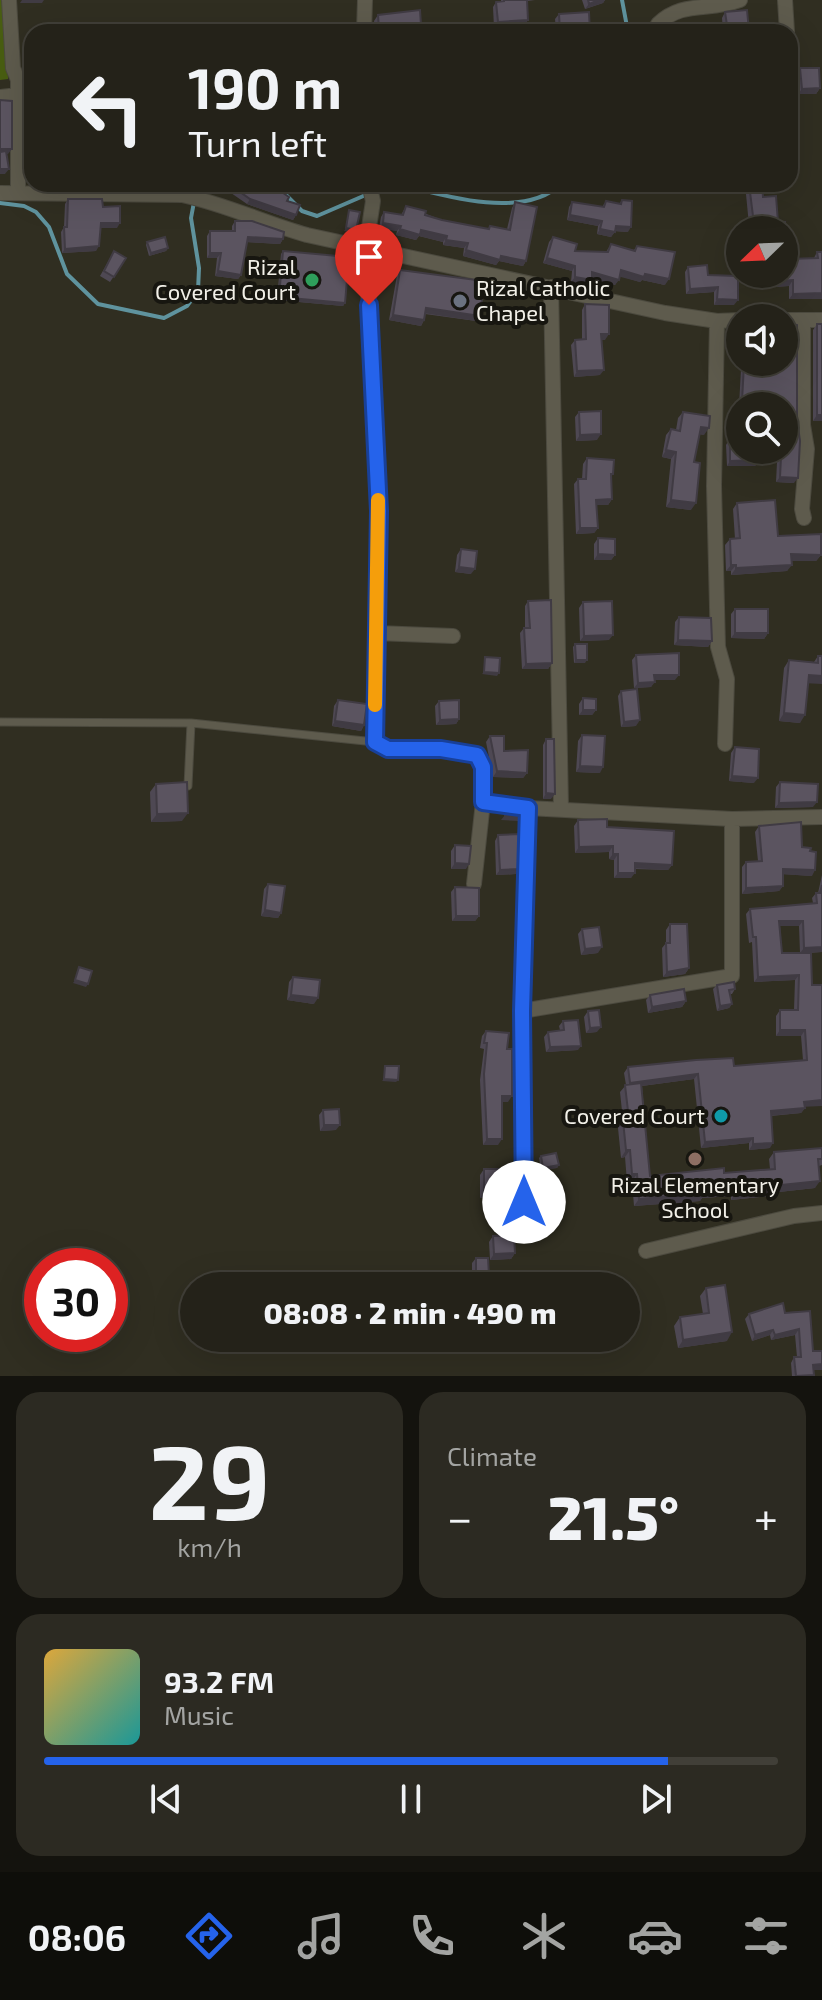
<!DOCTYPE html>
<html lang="en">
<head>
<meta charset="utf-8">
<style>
	body { margin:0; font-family:"Exo 2",sans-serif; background:#2c2a22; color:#f1f3f6; height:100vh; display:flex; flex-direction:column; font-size:30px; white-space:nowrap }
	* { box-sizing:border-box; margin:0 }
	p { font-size:26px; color:#a3a4a2 }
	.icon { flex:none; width:44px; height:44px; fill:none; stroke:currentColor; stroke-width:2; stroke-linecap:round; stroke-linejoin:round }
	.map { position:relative; height:1376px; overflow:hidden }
	.sheet { display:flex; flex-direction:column; gap:16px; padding:16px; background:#14130e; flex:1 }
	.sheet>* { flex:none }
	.guide { position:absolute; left:24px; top:24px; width:774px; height:168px; border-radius:24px; box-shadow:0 8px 32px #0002,0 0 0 2px #413f38; background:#242219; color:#f1f3f6; overflow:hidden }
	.needle { width:52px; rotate:247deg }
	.tools { position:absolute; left:726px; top:216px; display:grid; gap:16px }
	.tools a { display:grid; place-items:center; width:72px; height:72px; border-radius:50%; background:#242219; box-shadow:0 8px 32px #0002,0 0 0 2px #413f38; font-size:40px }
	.speed { position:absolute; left:24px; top:1248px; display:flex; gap:16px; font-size:40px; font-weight:700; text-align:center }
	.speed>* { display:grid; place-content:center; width:104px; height:104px; border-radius:50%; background:#242219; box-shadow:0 8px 32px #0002,0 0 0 2px #413f38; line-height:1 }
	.speed .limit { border:12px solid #d22; background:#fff; color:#111 }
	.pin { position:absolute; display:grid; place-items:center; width:68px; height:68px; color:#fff; margin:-82px -34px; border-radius:50% 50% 50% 0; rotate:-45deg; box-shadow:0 0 8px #0007 }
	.pin .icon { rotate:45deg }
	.me { position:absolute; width:88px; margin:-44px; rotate:0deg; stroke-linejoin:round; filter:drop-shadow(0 0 6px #0008) }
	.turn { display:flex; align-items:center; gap:28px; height:168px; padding:0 32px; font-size:36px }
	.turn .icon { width:104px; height:104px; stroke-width:2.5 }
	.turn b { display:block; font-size:56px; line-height:68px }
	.big { font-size:60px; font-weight:800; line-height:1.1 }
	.sheet .tile { flex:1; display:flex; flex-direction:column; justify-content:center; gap:12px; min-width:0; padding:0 28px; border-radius:24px; background:#2c2a22 }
	.sheet .dial { align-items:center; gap:0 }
	.dial b { font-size:104px; line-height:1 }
	.song { display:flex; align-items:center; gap:24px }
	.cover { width:96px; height:96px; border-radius:12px; background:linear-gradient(135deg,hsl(40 70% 55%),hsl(180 70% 35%)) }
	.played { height:8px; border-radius:4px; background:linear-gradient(90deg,#2563eb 85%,#413f38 85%) }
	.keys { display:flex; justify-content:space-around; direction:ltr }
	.heat { display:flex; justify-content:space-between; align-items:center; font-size:44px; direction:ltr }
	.sheet .tiles { flex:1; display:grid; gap:16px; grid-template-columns:1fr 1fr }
	.tile:last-child { grid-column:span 2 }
	.trip { position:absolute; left:180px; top:1272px; width:460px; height:80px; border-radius:40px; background:#242219; box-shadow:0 8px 32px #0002,0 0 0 2px #413f38; font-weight:800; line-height:80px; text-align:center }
	.menu { display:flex; height:128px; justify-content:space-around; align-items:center; background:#0e0e0a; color:#a3a4a2 }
	.menu .icon { width:56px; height:56px }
	.menu .active { color:#2563eb }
	.menu b { font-size:36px; color:#f1f3f6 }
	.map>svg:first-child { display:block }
	.green { fill:#485d11 }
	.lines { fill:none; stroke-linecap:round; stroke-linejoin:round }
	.stream { stroke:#5f939e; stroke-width:4 }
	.lane-casing { stroke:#4c4a3f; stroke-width:9 }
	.street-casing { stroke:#4c4a3f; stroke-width:16 }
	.lane { stroke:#5e5b4d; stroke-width:7 }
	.street { stroke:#5e5b4d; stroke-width:14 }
	.wall { fill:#4e4853; fill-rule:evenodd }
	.shaded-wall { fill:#403b43 }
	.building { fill:#5b5460; stroke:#403b43; stroke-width:2 }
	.route-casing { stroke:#184099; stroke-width:20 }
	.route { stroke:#2563eb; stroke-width:14 }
	.slow { stroke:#f59e0b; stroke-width:14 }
	.leisure-dot { fill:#2e9e5b; stroke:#171610; stroke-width:3 }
	.worship-dot { fill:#6b7280; stroke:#171610; stroke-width:3 }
	.culture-dot { fill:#0f9aa8; stroke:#171610; stroke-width:3 }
	.education-dot { fill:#8d6e63; stroke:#171610; stroke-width:3 }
	.labels { text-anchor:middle; stroke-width:8; stroke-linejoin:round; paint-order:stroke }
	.poi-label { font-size:22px; fill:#f2f0e8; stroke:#171610; text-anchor:end }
</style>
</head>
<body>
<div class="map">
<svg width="822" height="1376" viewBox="0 0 822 1376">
	<rect width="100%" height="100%" fill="#302e21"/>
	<path class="green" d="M0,0H7L8,79L0,80Z"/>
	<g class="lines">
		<path class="stream" d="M622,0L628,32
			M275,184L302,211L317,216L368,194
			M399,184C443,196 524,220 561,184
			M376,190L391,184
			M0,203L24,206L36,212L49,227L67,274L98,304L164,318L187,306L198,291L199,268L191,218L194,202"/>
		<defs>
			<path id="lane" d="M0,722L191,723L375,742
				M188,786L191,723"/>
			<path id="street" d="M9,0L13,68L18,80V192
				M785,0L787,32
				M658,24C683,0 708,12 740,0
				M364,32L365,0
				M0,97L18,95
				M369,184L373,201L366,247L379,511L375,742L388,749H441L477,755L483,767V802
				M0,193L182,195C225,204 264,223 307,235L665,313L717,321L740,320
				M551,287L561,808
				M784,320H822
				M803,320V425L807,449L802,509L804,518
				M717,321L714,486L718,647L727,679L725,744
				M377,633L453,636
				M474,884L483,802L528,808L732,819L822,817
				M522,1011L732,976V819
				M524,1202L522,1011L528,808
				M646,1251L794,1216L822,1213"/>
		</defs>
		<use href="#lane" class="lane-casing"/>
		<use href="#street" class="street-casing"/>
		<use href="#lane" class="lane"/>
		<use href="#street" class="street"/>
	</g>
	<path class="wall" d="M501,0H535L527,1L528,20L524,25L494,28L493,7L496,2L501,1Z
		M582,0H605L603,3L585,9Z
		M725,12L748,32H723L722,18Z
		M559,14L590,32H556L555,19Z
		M378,15L421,25L418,31L405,32H375L374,21Z
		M800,68L820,88L816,94H798L797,74Z
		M32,82V174H28V87Z
		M218,184H270L287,201L296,215L293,220L247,204Z
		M745,184H762L763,197L776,196L778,222H785L788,259L814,258L817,252H822V299H789V286L758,288L757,274H784V230H746L749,225Z
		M68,199L103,207L117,228H101L96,251L62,253L61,232L64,227L65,204Z
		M622,200L628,232L615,231L611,237L597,234L598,226L567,220L569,207L572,202L602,207L606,201L619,204Z
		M515,202L526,261L523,266L499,261L496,265L463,256L464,248L443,245V242L419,236L416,240L396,235L397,231L379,228L381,217L384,212L401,215L406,206L442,220L488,229L490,226L507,229L512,208Z
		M235,221L283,239L280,244L247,242L241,275L238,279L215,276L217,258H207V236L210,231H232V226Z
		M553,237L575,251L606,252L611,244L634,250L637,246L665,285L642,280L640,282L620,276L615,285L592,279L588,286L571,282L572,271L543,263L549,242Z
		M147,242L168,248L166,251L149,256L146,245Z
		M114,251L126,258L110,282L100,276Z
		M283,251L345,303L343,306L277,300L281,254Z
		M688,267L708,275L734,305H714V292L686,294L685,272Z
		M400,270L476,321L425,314L424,320L421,326L389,320L397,275Z
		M585,304L605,340H602L600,375L574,377L571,345L575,340L582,339V310Z
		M817,324L822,421H813V330Z
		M779,362H784L794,483L776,482L777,462L759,461L755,466H727L726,445L733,433L784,450V406H739L741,369L744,364L779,366Z
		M579,412L597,440L576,441L575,417Z
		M683,412L704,435L700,434L694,462L691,510L666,507L671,459L662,457L666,435L671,429L676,430L678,418Z
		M587,458L613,474L611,477L612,499L608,505H596L598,528L594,533L576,534L574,484L578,479H582L583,464Z
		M737,503L778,536L821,555L816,561H792L787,571L731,575V571H726L725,545L730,539H735L733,509Z
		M598,538L615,555L611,560H594V544Z
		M461,549L471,574L455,572L457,555Z
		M528,601L552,663L548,669H522L520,633L524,628H525V606Z
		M583,602L609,640L580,641L579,608Z
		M735,609L768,633L764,639L731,638V614Z
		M679,617L712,641L708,647L674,645L675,622Z
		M575,644L585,663H574L573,647Z
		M636,655L675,680H655L651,687L634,688L632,660Z
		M818,656H822L808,683L800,723L779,721L784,668L789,660L814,662Z
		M621,691L636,726L621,727L618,696Z
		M583,698L596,710L592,715H579V704Z
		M338,700L364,725L361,731L332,726L334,706Z
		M439,701L459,719L456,724L436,725L435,706Z
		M582,735L600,773L576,772L578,741Z
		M490,736L527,773L523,778L493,777L486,742Z
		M546,739L551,799H543V745Z
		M735,747L754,783L729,781L731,753Z
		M780,782L813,807L775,808L776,787Z
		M156,784L182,821L151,822L150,792Z
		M578,820L607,827L672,865L668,870L635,869L631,878H614V860L609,859V852L575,853L574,826Z
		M759,826L802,847L812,876L783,874V886L779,891L742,894V867L746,862L758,861L755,832Z
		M498,835L516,874L496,875L495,841Z
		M455,845L466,869H451V851Z
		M822,875V952L808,953H811L805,1108L801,1113L771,1116L770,1148L749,1150V1143L701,1148L694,1079L642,1086L650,1176L724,1173L770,1169L769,1159L774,1152L822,1148V1165L819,1166L815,1188L779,1192L777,1195L731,1200V1196L702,1198L700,1201L634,1206L632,1181L627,1182L625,1157L621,1158L617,1118L622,1111L620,1092L626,1085L624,1073L628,1067L734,1066L803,1060L801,1036H776V1016L780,1010H794L795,980L754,982L752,942L749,943L746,914L750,909L813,903L812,898L816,893H818ZM780,926H799L800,953H782Z
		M268,884L281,913L278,918L261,916L264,889Z
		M455,887L479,916L475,921H452L451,892Z
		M670,924L689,968L685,974L663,977L662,948L666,943V930Z
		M582,929L598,953L581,955L578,934Z
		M293,977L314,1004L287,1000L289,982Z
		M717,985L735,989L732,994H730L732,1004L729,1008L717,1011L713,989Z
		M650,995L686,1001L682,1007L648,1013L646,1000Z
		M588,1011L597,1032L586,1033L584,1017Z
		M563,1021L578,1050L546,1052L544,1037L548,1032L560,1030L559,1026Z
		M486,1031L507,1049L508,1102H502L498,1145H483L480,1080L484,1049L480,1048L482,1036Z
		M323,1110L336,1130L320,1131L319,1115Z
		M541,1156L559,1165L557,1168L541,1170L539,1158Z
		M484,1169L501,1193L497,1198H480V1175Z
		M493,1236L515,1253L511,1259L490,1260L489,1242Z
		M476,1258L489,1275L485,1281H472V1263Z
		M706,1288L727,1341L678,1348L674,1326L680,1317L703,1314L700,1296Z
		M810,1311L814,1376H792L791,1363L794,1357H797L795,1335L771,1340L770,1335L752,1341L745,1319L749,1314Z"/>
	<path class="shaded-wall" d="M22,0H44L42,3H20Z
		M599,0H605L603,3L585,9L589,4Z
		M528,20L524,25L494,28L498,22Z
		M421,25L418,31L405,32H378L379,30Z
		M820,88L816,94H798L802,89Z
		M0,149H12L8,154H0Z
		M0,169H9L5,174H0Z
		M324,184H334L332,186L321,188Z
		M531,184H547L528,187Z
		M250,199L296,215L293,220L247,204Z
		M570,215L602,221L598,226L567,220Z
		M101,223H120L117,228H98Z
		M383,223L401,226L397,231L379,228Z
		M616,226L631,227L628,232L612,231Z
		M346,228L356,230L354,233L344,231Z
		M400,229L421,230L447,236L443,242L419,236L416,240L396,235Z
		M600,229L615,232L611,237L597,234Z
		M248,237L283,239L280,244L244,242Z
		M446,240L468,243L464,248L443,245Z
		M99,246L96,251L62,253L65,249Z
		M168,248L166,251L149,256L151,253Z
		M466,250L501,256L526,261L523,266L499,261L496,265L463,256Z
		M210,253H221L217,258H207Z
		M547,258L575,266L572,271L543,263Z
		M621,270L645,274L669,279L665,285L642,280L640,282L617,276Z
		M218,271L241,275L238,279L215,276Z
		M592,272L619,280L615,285L589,278Z
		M575,277L592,280L588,286L571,282Z
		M793,280L789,286L758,288L762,282Z
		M718,287L714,292L686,294L690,289Z
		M822,293V299H789L793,294Z
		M279,297L345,303L343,306L277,300Z
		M717,299L738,300L734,305H714Z
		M426,308L480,316L476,321L423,313Z
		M393,315L424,320L421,326L389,320Z
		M601,334H609L605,340H598Z
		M604,370L600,375L574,377L577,371Z
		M742,401L763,402L760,406H739Z
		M817,415H822V421H813Z
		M701,427L709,428L704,435L697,434Z
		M601,434L597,440L576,441L580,435Z
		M666,450L676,452L671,459L662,457Z
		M759,456L781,457L777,462L759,461L755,466H727L730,461Z
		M780,477L798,478L794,483L776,482Z
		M612,499L608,505H592L596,500Z
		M671,500L696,503L691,510L666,507Z
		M580,528H598L594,533L576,534Z
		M598,554L615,555L611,560H594Z
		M791,554L821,555L816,561H787Z
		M731,565H736L731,571H726Z
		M792,565L787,571L731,575L736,568Z
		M459,567L475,569L471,574L455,572Z
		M735,633H768L764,639L731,638Z
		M613,635L609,640L580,641L584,636Z
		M678,640L712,641L708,647L674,645Z
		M576,660H587L585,663H574Z
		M552,663L548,669H522L526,664Z
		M484,672L499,673L497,676L482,674Z
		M654,675H679L675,680H651Z
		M809,675L822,676V684L803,683Z
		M655,682L651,687L634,688L638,683Z
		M583,710H596L592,715H579Z
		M784,713L805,715L800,723L779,721Z
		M459,719L456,724L436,725L440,720Z
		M640,720L636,726L621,727L624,722Z
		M335,721L364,725L361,731L332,726Z
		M580,766L603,767L600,773L576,772Z
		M497,771L527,773L523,778L493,777Z
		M732,776L758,778L754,783L729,781Z
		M546,793L555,794L551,799H543Z
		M817,802L813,807L775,808L779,803Z
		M188,813L182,821L151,822L157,814Z
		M505,815L521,816L518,821L501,820Z
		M613,846L609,852L575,853L579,847Z
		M613,854H618L614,860L609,859Z
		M455,863L469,864L466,869H451Z
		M635,863L672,865L668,870L631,868Z
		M520,869L516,874L496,875L500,870Z
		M783,869L815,870L812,876L779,874Z
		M618,873H635L631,878H614Z
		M783,886L779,891L742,894L746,888Z
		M265,910L281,913L278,918L261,916Z
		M456,916H479L475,921H452Z
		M779,921H803L799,926H776Z
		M602,947L598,953L581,955L585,949Z
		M822,947V952L800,953L804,948Z
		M689,968L685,974L663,977L667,972Z
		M799,975L795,980L754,982L758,977Z
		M75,980L88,984L86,987L73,983Z
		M291,995L318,998L314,1004L287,1000Z
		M686,1001L682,1007L648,1013L652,1007Z
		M732,1004L729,1008L717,1011L720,1006Z
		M601,1027L597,1032L586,1033L590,1028Z
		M780,1030H805L801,1036H776Z
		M581,1046L578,1050L546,1052L550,1047Z
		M698,1074L694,1079L626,1088L630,1083Z
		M384,1079L398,1080L396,1082L382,1081Z
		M502,1096H512L508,1102H498Z
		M822,1100V1106L800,1107L804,1102Z
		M805,1108L801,1113L767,1116L771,1111Z
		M324,1125H340L336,1130L320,1131Z
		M753,1138L749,1143L701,1148L705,1142Z
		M487,1139H502L498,1145H483Z
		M773,1143L770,1148L749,1150L753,1144Z
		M626,1150H630L625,1157L621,1158Z
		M559,1165L557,1168L541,1170L543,1168Z
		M632,1174H637L632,1181L627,1182Z
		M820,1181L815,1188L779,1192L777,1195L731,1200L736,1192L782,1185Z
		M736,1189L731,1196L702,1198L700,1201L634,1206L639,1199L705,1191Z
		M484,1192L501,1193L497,1198H480Z
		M515,1253L511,1259L490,1260L494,1254Z
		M476,1275H489L485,1281H472Z
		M799,1329L795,1335L771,1340L775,1335Z
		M773,1330L770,1335L752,1341L755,1335Z
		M732,1332L727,1341L678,1348L683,1340Z
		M822,1364V1370H809L813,1365Z"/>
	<path class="building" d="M504,0H527L528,20L498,22L496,2L504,1Z
		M588,0H599L589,4Z
		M420,10L421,25L379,30L378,15Z
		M747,10L749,31L728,32L725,12Z
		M589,12L590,32H560L559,14Z
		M800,68H819L820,88L802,89Z
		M0,100L12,101V149H0Z
		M6,151L9,169H0V152Z
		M229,184H270L289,197L287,201L300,205L296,215L250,199Z
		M749,184H762L763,197L776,196L778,222H785L788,259L818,258L817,252H822V293L793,294V280L762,282L761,274H784V230H750V224H754Z
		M68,199H102L103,207L120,206V223H101L99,246L65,249L64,227H67Z
		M622,200L632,201L631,227L616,226L615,232L600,229L602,221L570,215L572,202L604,207L606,201L621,204Z
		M515,202L537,207L526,261L501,256L500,260L466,250L468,243L446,240L447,236L421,230L420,235L400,229L401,226L383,223L384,212L403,215L406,206L426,211L425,215L442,220L489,229L490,226L510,230Z
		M349,210L360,212L356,230L346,228Z
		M235,221H252L284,232L283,239L248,237L241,275L218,271L221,253H210V231H235Z
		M165,237L168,248L151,253L147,242Z
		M553,237L577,244L575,251L608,252L611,244L635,251L637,246L675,252L669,279L645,274L644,277L621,270L619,280L592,272V280L575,277V266L547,258Z
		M114,251L126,258L114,277L104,271Z
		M283,251L349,257L345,303L279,297Z
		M707,265L708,275L738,276V300L717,299L718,287L690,289L688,267Z
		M400,270L484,281L480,316L426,308L424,320L393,315Z
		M585,304L609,305V334H601L604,370L577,371L575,340L586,339Z
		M784,323L797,325V420L800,441L798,478L780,477L781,457L759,456V460L730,461V439L733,433H740V450H784V406H763V402L742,401L744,364L782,366V362H784Z
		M817,324H822V415H817Z
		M601,411V434L580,435L579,412Z
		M683,412L710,416L709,428L701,427L694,462L700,463L696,503L671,500L676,452L666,450L671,429L680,431Z
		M587,458L614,460L613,474H611L612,499L596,500L598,528H580L578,479H586Z
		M775,500L778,536L821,534V555L791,554L792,565L736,568V565H731L730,539L740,538L737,503Z
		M598,538L615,539V555L598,554Z
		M461,549L477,551L475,569L459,567Z
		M551,600L552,663L526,664L524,628H530L528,601Z
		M612,601L613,635L584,636L583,602Z
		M735,609H768V633H735Z
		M679,617L711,618L712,641L678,640Z
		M575,644H587V660H576Z
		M679,653V675H654L655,682L638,683L636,655Z
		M818,656H822V676L809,675L805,715L784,713L789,660L818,663Z
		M485,657L500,658L499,673L484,672Z
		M637,689L640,720L624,722L621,691Z
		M583,698L596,699V710H583Z
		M338,700L367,704L364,725L335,721Z
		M459,700V719L440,720L439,701Z
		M582,735L605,736L603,767L580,766Z
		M490,736H504V751L528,750L527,773L497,771Z
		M546,739H554L555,794L546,793Z
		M735,747L759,749L758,778L732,776Z
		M187,782L188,813L157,814L156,784Z
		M780,782L818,784L817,802L779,803Z
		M505,809L522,811L521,816L505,815Z
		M607,819V827L674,831L672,865L635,863V873H618V854H613V846L579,847L578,820Z
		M801,822L802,847L811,848L810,851L816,852L815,870L783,869V886L746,888V862L762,861L759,826Z
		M521,834L520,869L500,870L498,835Z
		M455,845L471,846L469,864L455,863Z
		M268,884L285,886L281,913L265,910Z
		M822,885V947L804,948L803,921H779L782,953H811L812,985H822V1100L804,1102L805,1108L771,1111L773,1143L753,1144V1138L705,1142L698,1074L630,1083L628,1067L696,1060L733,1058L734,1066L807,1060L805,1030H780V1010H798L799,975L758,977L756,937H753L750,909L817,903L816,893H820Z
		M455,887L479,888V916H456Z
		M670,924H687L689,968L667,972L666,943H670Z
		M599,927L602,947L585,949L582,929Z
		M79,967L92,971L88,984L75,980Z
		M293,977L320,980L318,998L291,995Z
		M734,982L735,989L729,990L732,1004L720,1006L717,985Z
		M684,989L686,1001L652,1007L650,995Z
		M599,1010L601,1027L590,1028L588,1011Z
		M578,1020L581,1046L550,1047L548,1032L564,1030L563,1021Z
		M486,1031L509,1033L507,1049H512V1096H502V1139H487L484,1074L487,1043H484Z
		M385,1066H399L398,1080L384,1079Z
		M641,1083L650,1176L724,1168V1173L775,1169L774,1152L822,1148V1159H818L820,1181L782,1185V1188L736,1192V1189L705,1191L706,1193L639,1199L637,1174H632L630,1150H626L622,1111H628L625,1085Z
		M339,1109L340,1125H324L323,1110Z
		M556,1153L559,1165L543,1168L541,1156Z
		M484,1169H501V1193L484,1192Z
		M514,1235L515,1253L494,1254L493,1236Z
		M476,1258H488L489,1275H476Z
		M725,1285L732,1332L683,1340L680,1317L709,1313L706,1288Z
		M783,1303L785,1313L810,1311L813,1351H822V1364L813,1365L814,1375L796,1376L794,1357H801L799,1329L775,1335L773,1330L755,1335L749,1314Z"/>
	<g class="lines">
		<defs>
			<path id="route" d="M369,305L379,511L375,742L388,749H441L477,755L483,767V802L528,808L522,1011L524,1202"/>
		</defs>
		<use href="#route" class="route-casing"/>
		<use href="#route" class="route"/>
		<path class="slow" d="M375,705L378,500"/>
	</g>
	<circle class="leisure-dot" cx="312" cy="280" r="8"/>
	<circle class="worship-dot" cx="460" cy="301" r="8"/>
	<circle class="culture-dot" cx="721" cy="1116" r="8"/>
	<circle class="education-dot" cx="695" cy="1159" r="8"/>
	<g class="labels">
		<g class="poi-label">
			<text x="296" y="275">Rizal<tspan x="296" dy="25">Covered Court</tspan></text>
			<text x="476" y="296" text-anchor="start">Rizal Catholic<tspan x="476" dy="25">Chapel</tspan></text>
			<text x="705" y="1124">Covered Court</text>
			<text x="695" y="1193" text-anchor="middle">Rizal Elementary<tspan x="695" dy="25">School</tspan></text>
		</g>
	</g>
</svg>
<div class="tools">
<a><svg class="needle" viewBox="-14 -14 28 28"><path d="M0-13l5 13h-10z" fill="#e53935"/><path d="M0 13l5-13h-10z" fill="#a3a4a2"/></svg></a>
<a><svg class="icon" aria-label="sound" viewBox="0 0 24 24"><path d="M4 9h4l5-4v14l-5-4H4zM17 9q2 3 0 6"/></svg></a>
<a><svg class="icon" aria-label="search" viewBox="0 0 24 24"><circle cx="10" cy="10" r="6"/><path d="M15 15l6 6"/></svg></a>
</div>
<div class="speed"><div class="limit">30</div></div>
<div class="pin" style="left:369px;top:305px;background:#d93025"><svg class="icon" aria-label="arrive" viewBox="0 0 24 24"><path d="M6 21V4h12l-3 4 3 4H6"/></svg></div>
<svg class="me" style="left:524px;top:1202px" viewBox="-20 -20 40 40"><circle r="19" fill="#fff"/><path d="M0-13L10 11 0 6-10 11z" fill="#2563eb"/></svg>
<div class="trip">08:08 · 2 min · 490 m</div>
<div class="guide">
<div class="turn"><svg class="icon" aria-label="left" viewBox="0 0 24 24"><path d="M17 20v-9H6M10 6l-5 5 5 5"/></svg><div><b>190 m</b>Turn left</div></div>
</div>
</div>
<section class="sheet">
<div class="tiles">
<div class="tile dial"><b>29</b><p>km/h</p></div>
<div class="tile"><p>Climate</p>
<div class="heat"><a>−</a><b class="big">21.5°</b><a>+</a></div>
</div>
<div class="tile">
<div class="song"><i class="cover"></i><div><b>93.2 FM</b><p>Music</p></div></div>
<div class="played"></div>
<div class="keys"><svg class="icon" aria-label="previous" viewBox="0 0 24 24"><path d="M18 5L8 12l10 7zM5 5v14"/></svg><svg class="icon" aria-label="pause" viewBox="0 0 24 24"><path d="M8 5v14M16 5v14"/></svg><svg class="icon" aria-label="next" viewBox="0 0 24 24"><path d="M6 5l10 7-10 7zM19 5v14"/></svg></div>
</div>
</div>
</section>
<nav class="menu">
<b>08:06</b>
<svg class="icon active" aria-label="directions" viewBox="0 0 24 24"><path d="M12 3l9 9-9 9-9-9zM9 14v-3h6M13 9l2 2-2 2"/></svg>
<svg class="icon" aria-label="music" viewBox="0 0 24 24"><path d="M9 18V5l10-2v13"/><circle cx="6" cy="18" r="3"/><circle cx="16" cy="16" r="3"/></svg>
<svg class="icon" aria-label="phone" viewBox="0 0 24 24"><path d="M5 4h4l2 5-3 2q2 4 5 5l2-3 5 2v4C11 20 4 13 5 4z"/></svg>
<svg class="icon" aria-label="climate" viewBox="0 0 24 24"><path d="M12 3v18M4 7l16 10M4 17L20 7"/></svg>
<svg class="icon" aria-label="car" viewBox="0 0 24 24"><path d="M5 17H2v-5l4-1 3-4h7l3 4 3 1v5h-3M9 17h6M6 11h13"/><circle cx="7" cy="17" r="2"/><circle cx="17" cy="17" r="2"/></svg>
<svg class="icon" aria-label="filters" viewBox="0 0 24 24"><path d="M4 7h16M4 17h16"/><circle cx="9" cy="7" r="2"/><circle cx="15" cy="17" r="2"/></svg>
</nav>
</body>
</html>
